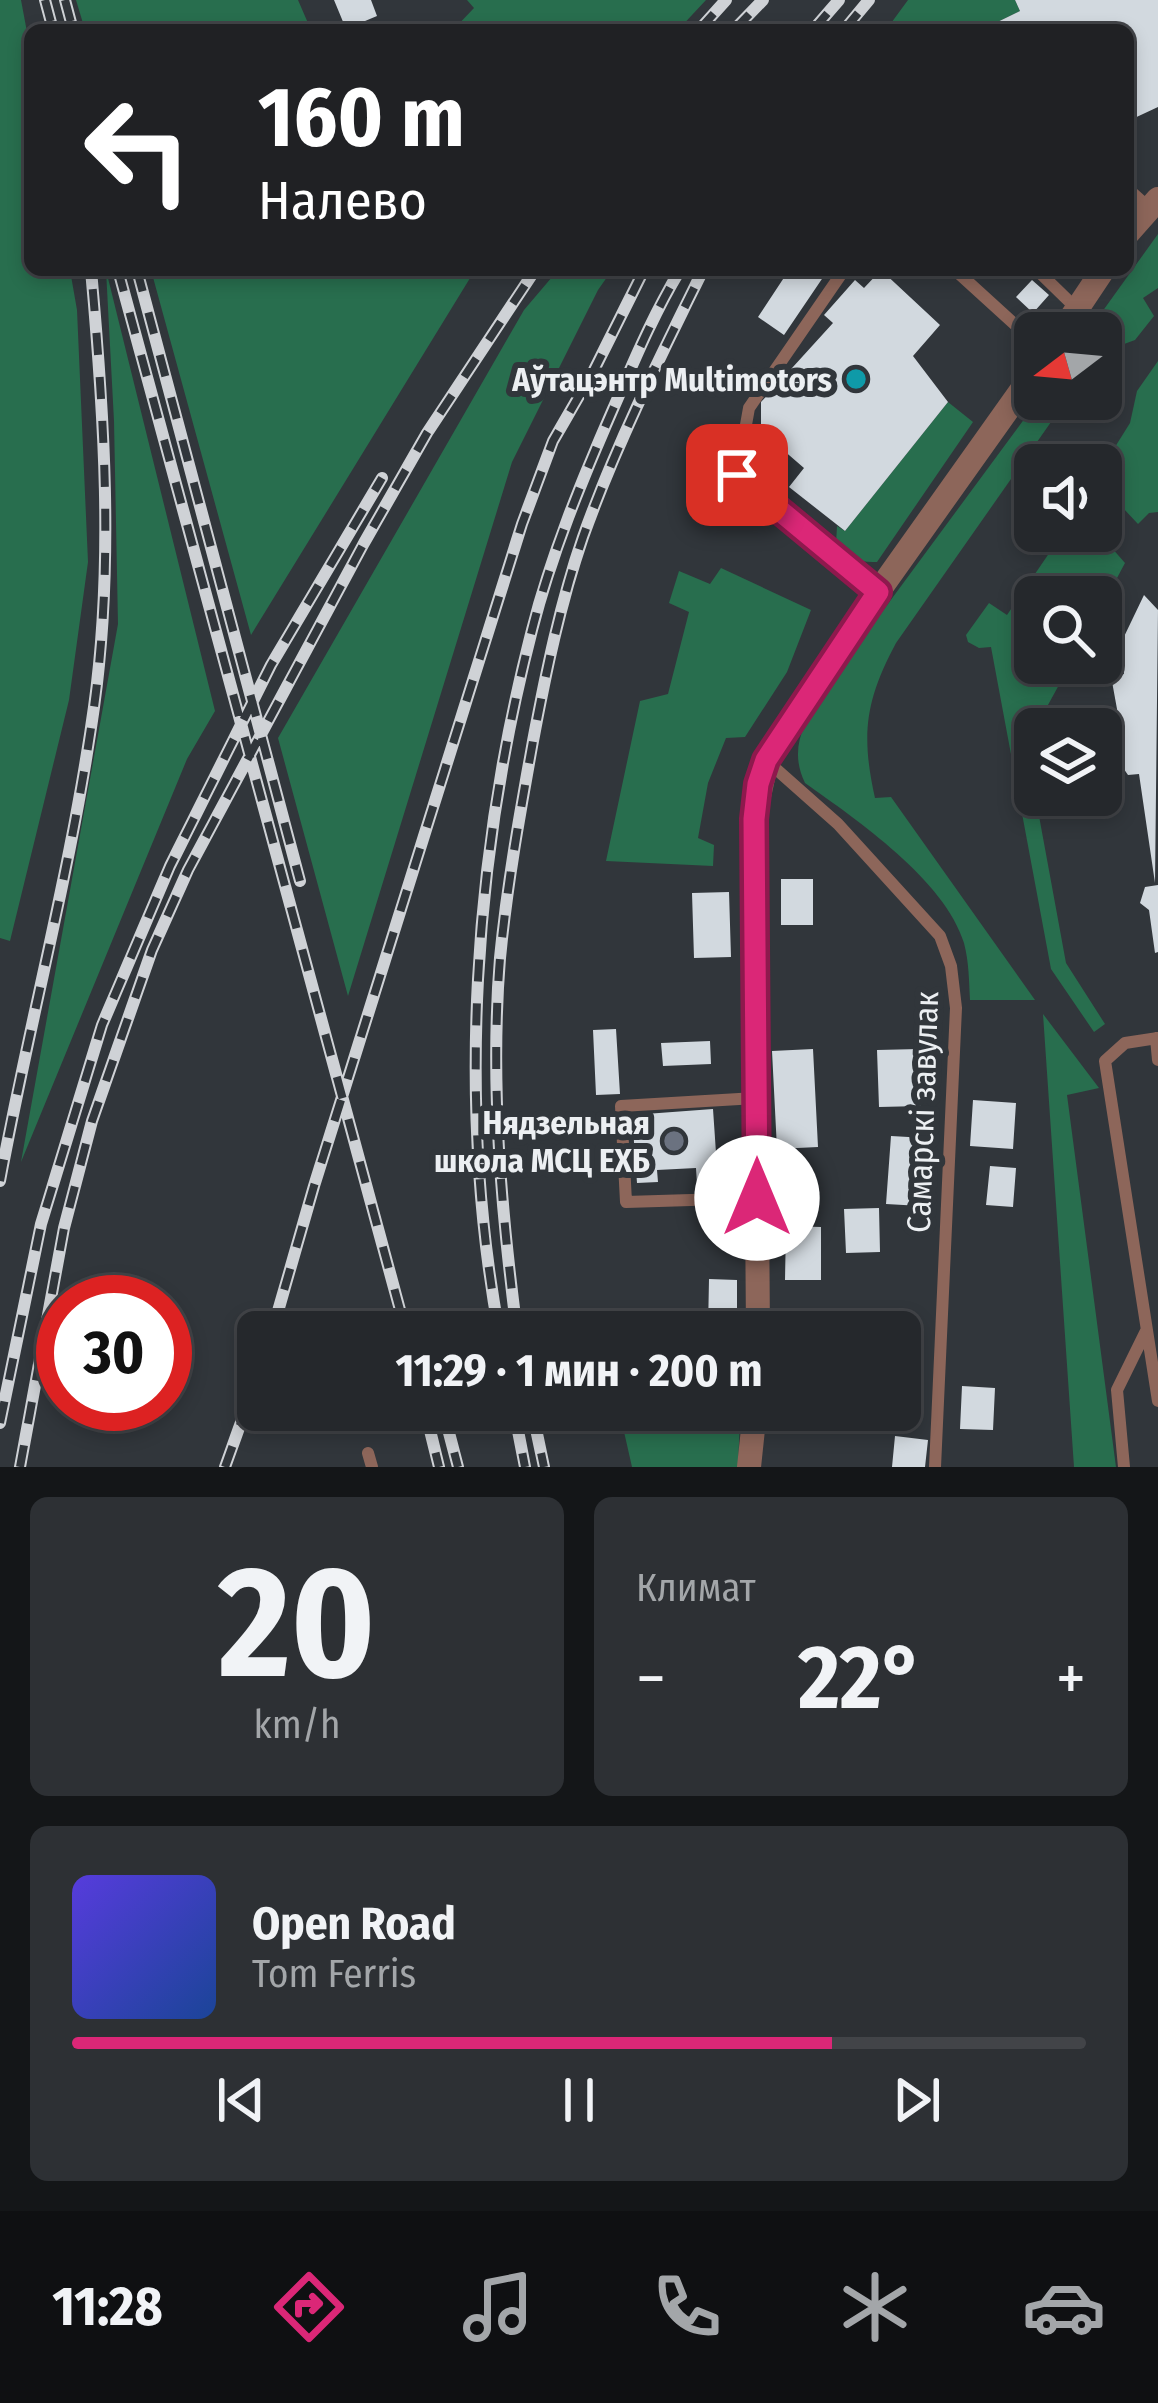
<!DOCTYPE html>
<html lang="ru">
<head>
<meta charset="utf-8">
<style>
	body { margin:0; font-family:"Fira Sans Condensed",sans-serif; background:#2d3034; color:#f1f3f6; height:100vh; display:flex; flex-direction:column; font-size:45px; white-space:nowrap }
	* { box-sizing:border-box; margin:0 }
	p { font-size:39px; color:#a3a6a9 }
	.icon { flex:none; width:66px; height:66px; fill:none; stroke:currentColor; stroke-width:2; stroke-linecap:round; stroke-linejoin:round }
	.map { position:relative; height:1467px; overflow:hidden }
	.details { display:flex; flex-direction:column; gap:30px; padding:30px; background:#141618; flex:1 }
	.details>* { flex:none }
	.banner { position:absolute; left:24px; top:24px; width:1110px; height:252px; border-radius:18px; box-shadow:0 6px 18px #0003,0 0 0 3px #424448; background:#202124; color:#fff; overflow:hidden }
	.needle { width:78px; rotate:254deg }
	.buttons { position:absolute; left:1014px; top:312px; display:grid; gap:24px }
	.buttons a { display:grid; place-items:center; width:108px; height:108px; border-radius:18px; background:#25282c; box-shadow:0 6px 18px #0003,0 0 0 3px #424448; font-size:60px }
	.speed { position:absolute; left:36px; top:1275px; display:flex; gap:24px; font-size:60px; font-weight:700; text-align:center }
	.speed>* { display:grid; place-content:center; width:156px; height:156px; border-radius:50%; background:#25282c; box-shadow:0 6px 18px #0003,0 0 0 3px #424448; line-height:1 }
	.speed .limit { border:18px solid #d22; background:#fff; color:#111 }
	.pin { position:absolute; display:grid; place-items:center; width:102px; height:102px; color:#fff; margin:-51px; border-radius:24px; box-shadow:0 6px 18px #0006 }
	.me { position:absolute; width:132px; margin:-66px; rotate:0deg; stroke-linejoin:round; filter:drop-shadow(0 0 9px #0008) }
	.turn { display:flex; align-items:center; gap:42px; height:252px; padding:0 36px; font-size:54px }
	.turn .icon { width:156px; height:156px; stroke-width:2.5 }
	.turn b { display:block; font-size:84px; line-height:102px }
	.big { font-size:90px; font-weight:700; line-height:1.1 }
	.details .card { flex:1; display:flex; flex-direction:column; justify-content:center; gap:18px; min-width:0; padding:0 42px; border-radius:18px; background:#2d3034 }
	.details .dial { align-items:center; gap:0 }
	.dial b { font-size:156px; line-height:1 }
	.song { display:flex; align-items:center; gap:36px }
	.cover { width:144px; height:144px; border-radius:18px; background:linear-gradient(135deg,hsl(250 70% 55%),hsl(220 70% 35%)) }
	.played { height:12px; border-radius:6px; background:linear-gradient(90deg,#db2777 75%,#424448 75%) }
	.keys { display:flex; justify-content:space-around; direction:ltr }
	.heat { display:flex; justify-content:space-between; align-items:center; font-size:66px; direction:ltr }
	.details .tiles { flex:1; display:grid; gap:30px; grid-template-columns:1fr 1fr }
	.card:last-child { grid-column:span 2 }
	.trip { position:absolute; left:237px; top:1311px; width:684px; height:120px; border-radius:18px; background:#25282c; box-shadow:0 6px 18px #0003,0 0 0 3px #424448; font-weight:700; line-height:120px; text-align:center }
	.tabs { display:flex; height:192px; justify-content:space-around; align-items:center; background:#0f1012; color:#a3a6a9 }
	.tabs .icon { width:84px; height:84px }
	.tabs .on { color:#db2777 }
	.tabs b { font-size:54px; color:#f1f3f6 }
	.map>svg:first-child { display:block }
	.green { fill:#286e4e }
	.building { fill:#d2d9df }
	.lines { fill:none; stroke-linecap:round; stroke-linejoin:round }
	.service { stroke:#8d665a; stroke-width:12 }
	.minor { stroke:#8d665a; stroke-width:24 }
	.rail-casing { stroke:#cfd2d6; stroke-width:12 }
	.rail { stroke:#31363b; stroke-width:8; stroke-dasharray:22; stroke-linecap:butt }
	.route-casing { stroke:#8e194d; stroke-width:30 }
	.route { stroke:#db2777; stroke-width:21 }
	.culture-dot { fill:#0f9aa8; stroke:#31363b; stroke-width:4.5 }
	.worship-dot { fill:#6b7280; stroke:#31363b; stroke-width:4.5 }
	.labels { text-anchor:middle; stroke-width:12; stroke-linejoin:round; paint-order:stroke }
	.poi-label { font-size:33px; font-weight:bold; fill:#eceff2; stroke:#31363b; text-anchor:end }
	.street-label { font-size:33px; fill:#eceff2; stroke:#31363b }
</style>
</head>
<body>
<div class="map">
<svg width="1158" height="1467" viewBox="0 0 1158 1467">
	<rect width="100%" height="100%" fill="#31363b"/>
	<path class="green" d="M0,0H21L30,48V270H70L77,310L88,562L69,700L10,941L0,938Z
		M76,0H298L311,30H85Z
		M467,0H706L678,30H453L474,8Z
		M908,0H1015L1020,11L981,30H886Z
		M1158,234V288L1143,298L1154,316L1135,340L1116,347L1105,342L1097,319Z
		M106,270L215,711L187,759L21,1162L118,624L114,421Z
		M151,270H475L251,635Z
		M558,270H612L598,290L512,462L348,996L278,738L524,310Z
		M1158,361V512L1149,513L1138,524L1107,491L1119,477L1110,467L1121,453L1115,447L1130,423L1137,391Z
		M1039,399H1087L1079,412H1058L896,643C865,701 861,735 875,798L891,797L1035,1000H970C969,981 969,962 964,943C945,880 857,820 805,783C789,750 803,725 820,696Z
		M948,402L973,422L877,562C857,563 850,557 836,544L837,526L845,531Z
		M1037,531H1097L1125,563L1101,608V597H1035V663H1071L1026,745L1066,963L1105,1024L1094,1032L1051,969L991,647L979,648L968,642L966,635L989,603L1007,615L1054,546Z
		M721,568L811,610L787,672L745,737L726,738L708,783L698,838L714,845L713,866L606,861L640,701L668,694L689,612L669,603L679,571L710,584Z
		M1043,1014L1099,1088L1067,1095L1116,1467H1074Z
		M678,1410H727L740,1418L738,1467H632L620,1414Z"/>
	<path class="building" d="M334,0H371L377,16L346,29Z
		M1015,0H1158V107L1128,121V30H981L1020,11Z
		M789,270H828L784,335L758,317Z
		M881,270L940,325L913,356L948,402L845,531L789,487L804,468L761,431V402L833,323L824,315L855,280L864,288Z
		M1032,280L1049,295L1033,313L1016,297Z
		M1144,595L1158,610L1155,883L1139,774L1128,775L1119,762L1125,753L1111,676L1124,674L1120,645Z
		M781,879H813V925H781Z
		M1158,885V952L1155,953L1149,910L1140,903L1145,887Z
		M729,892L731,957L694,958L692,893Z
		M616,1029L620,1094L596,1095L593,1030Z
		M710,1041L711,1064L663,1066L661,1043Z
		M813,1049L818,1147L777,1149L772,1051Z
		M919,1049L921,1106L879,1107L877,1050Z
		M973,1100L1016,1103L1013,1149L970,1146Z
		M713,1109L718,1182L697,1184L696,1168L657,1170L658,1182L637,1183L632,1115Z
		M891,1136L926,1138L921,1206L886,1204Z
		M990,1166L1016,1168L1013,1207L986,1205Z
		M879,1208L880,1252L846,1253L844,1209Z
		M786,1226L821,1227V1280H785Z
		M709,1279L737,1280V1330H708Z
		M962,1386L995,1388L993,1430L960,1429Z
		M895,1436L928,1440L925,1467H892Z"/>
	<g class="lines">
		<path class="service" d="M1128,189L1148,207
			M844,270L749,408L737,475L878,591
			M955,270L1035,343
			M1037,270L1077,309
			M1101,368L1119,383
			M767,761L838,824L940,936L951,966L956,1008L935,1467
			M1156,1038L1158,1060
			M1158,1038L1125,1043L1105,1061L1158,1401
			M756,1198L626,1202L621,1106L756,1098
			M368,1453L372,1467
			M1124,1467L1117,1390L1146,1331"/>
		<path class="minor" d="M1128,233L1158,199
			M1061,333L1103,270
			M758,1332L754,819L767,760L878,592L1035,371
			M749,1467L755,1410"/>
		<defs>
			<path id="rail" d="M45,0L53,30
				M65,0L73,30
				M699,30L726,0
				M734,30L763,0
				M813,30L839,0
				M844,30L869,0
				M118,270L406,1332
				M137,270L300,881
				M0,1181C29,1023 72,866 94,707C114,563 104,414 91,270
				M272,1332L314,1186L522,524L553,441L594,370L644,270
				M499,1332C457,1103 474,855 532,630C551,555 582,480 613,409C634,361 653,315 680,270
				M517,1332C501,1209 490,1082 500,958C507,885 520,813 533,741C546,672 560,604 583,537C616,445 660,357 703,270
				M425,1410L439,1467
				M443,1410L458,1467
				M514,1410L525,1467
				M532,1410L544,1467
				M0,1423L41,1224L102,1025L170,866L271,665L382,478
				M20,1467L64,1228L92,1121L152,950L188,870L364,543L427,433L535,270
				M225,1467L258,1375"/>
		</defs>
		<use href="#rail" class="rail-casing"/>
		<use href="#rail" class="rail"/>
	</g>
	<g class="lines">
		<defs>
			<path id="route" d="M737,475L878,592L766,760L758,784L754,819L757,1198"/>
		</defs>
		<use href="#route" class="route-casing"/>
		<use href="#route" class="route"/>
	</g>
	<circle class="culture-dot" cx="856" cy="379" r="12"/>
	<circle class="worship-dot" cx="674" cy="1141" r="12"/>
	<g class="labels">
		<g class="poi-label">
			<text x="832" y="391">Аўтацэнтр Multimotors</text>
			<text x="650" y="1134">Нядзельная<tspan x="650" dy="38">школа МСЦ ЕХБ</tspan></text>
		</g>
		<g class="street-label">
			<text transform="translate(922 1112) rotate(-88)" y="12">Самарскі завулак</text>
		</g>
	</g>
</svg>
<div class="buttons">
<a><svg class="needle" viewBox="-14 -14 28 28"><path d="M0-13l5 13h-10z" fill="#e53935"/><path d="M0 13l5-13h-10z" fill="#a3a6a9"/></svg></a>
<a><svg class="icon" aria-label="sound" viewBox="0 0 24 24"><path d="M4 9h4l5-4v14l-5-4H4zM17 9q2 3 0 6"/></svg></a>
<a><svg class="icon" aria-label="search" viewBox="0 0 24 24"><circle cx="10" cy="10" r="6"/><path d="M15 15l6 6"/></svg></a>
<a><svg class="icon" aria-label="layers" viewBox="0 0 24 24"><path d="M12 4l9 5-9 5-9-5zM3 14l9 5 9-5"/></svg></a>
</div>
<div class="speed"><div class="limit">30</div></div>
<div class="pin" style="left:737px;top:475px;background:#d93025"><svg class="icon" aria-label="arrive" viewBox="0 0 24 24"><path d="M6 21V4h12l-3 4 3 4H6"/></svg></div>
<svg class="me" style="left:757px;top:1198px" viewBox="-20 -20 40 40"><circle r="19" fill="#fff"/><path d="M0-13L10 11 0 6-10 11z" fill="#db2777"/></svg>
<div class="trip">11:29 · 1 мин · 200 m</div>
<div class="banner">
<div class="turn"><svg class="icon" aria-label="left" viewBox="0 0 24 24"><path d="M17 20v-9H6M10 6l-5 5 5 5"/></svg><div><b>160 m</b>Налево</div></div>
</div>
</div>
<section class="details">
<div class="tiles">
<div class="card dial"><b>20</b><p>km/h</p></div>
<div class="card"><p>Климат</p>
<div class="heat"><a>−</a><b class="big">22°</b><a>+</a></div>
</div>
<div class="card">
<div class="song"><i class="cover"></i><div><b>Open Road</b><p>Tom Ferris</p></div></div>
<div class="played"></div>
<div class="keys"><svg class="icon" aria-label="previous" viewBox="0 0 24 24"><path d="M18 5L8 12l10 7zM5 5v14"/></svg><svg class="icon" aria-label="pause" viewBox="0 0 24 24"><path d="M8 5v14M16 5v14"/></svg><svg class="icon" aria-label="next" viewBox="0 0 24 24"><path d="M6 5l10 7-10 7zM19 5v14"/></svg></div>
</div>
</div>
</section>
<nav class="tabs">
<b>11:28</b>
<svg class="icon on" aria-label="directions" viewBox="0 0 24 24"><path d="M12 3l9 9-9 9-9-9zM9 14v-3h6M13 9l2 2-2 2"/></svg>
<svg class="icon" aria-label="music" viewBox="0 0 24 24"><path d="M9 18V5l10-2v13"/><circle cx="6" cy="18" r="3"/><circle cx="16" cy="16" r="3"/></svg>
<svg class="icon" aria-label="phone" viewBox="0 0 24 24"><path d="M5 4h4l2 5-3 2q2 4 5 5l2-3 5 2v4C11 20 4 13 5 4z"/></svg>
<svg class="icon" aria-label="climate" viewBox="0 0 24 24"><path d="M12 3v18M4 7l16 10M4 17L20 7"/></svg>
<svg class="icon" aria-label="car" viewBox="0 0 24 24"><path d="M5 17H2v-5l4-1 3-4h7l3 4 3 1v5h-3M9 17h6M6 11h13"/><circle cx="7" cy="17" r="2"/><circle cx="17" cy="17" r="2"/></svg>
</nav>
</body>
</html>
